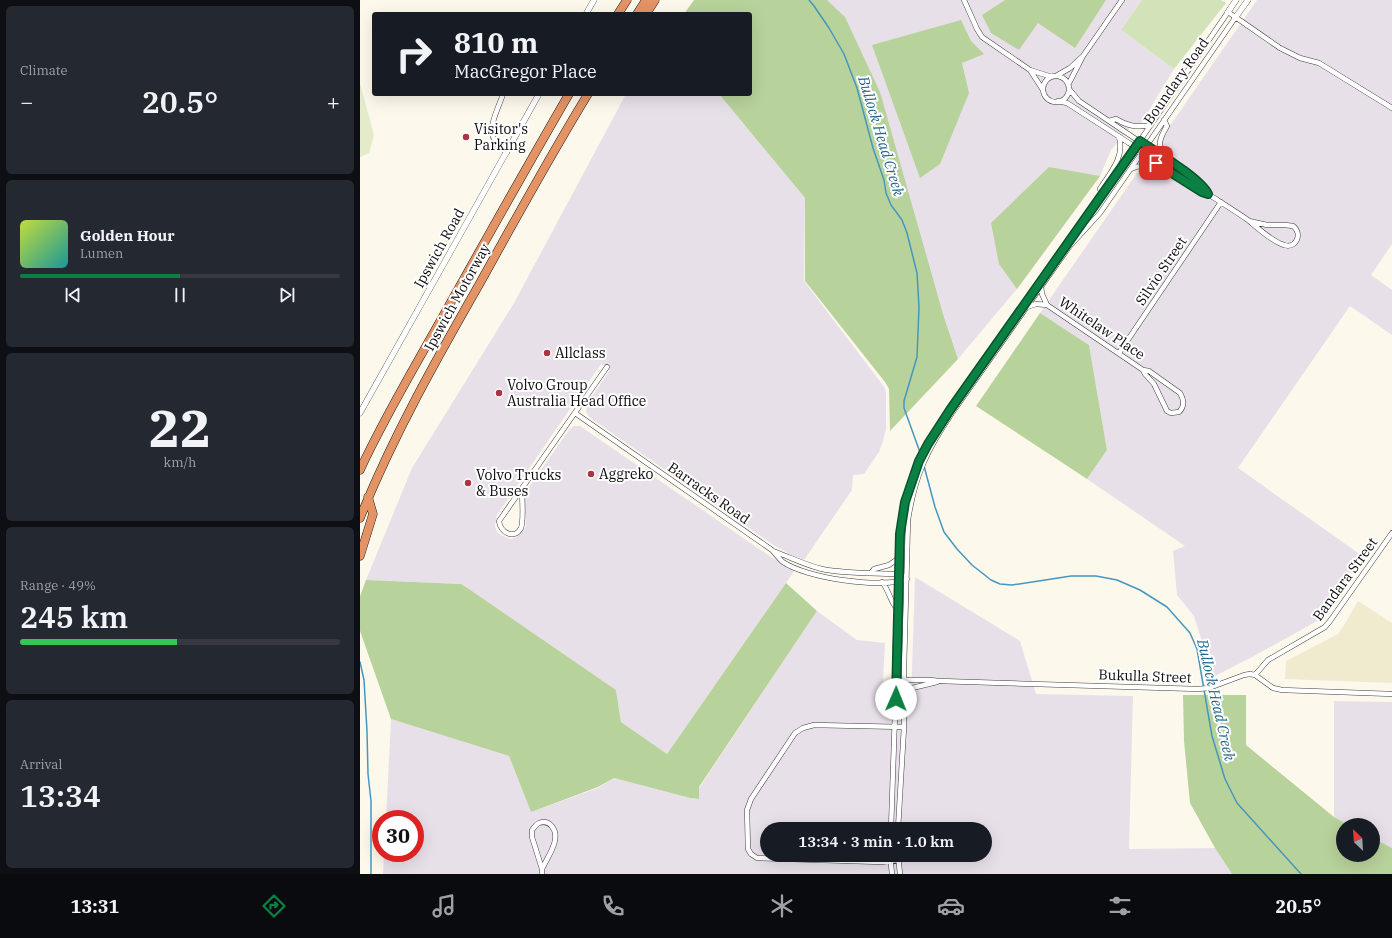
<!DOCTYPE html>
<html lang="en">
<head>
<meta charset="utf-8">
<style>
	body { margin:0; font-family:"IBM Plex Serif",serif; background:#242831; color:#f1f3f6; height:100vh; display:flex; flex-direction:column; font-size:15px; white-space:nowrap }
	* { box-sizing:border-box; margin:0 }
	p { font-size:13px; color:#9ea1a6 }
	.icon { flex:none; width:22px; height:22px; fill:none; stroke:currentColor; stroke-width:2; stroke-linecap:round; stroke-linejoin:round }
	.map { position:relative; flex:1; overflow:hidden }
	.side { display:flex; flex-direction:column; gap:6px; padding:6px; background:#0d0f14; width:360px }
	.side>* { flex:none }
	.guide { position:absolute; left:12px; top:12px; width:380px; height:84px; border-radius:4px; box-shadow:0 4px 16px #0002; background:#171b24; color:#f1f3f6; overflow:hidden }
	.needle { width:26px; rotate:335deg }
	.buttons { position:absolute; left:976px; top:818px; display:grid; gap:8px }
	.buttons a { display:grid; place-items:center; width:44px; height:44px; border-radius:50%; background:#171b24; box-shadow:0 4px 16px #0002; font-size:20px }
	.speed { position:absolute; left:12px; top:810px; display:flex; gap:8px; font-size:20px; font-weight:700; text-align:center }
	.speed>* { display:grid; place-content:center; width:52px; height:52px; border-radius:50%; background:#171b24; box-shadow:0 4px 16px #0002; line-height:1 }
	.speed .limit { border:6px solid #d22; background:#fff; color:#111 }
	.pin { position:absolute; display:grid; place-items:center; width:34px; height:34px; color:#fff; margin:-17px; border-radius:8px; box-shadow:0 2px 6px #0006 }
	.me { position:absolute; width:44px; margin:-22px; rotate:1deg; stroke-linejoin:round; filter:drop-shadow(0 0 3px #0008) }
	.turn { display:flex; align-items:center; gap:14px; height:84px; padding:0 16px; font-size:18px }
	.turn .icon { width:52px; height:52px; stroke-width:2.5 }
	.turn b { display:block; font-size:28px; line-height:34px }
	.big { font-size:30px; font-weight:600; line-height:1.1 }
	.side .tile { flex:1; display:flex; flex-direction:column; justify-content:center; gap:6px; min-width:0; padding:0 14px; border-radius:6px; background:#242831 }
	.side .dial { align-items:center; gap:0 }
	.dial b { font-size:52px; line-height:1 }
	.song { display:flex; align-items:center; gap:12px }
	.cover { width:48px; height:48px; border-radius:6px; background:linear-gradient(135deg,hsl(70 70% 55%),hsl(180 70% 35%)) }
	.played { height:4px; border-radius:2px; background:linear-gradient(90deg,#0b8043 50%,#363941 50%) }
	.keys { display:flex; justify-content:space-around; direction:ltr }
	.heat { display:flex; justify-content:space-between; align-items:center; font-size:22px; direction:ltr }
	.charge { height:6px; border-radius:3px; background:linear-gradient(90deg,#34c759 49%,#363941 0) }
	.trip { position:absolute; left:400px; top:822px; width:232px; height:40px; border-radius:20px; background:#171b24; box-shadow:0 4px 16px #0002; font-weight:600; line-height:40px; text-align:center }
	.menu { display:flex; height:64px; justify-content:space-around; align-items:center; background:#090b0e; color:#9ea1a6 }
	.menu .icon { width:28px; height:28px }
	.menu .on { color:#0b8043 }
	.menu b { font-size:18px; color:#f1f3f6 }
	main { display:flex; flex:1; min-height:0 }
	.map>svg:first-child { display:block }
	.industrial { fill:#e8e0e9; fill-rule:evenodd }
	.farmland { fill:#f0eacf }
	.green { fill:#d2e3ba }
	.forest { fill:#b8d29b }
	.pitch { fill:#e3ebcb }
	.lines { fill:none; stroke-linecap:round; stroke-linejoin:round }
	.stream { stroke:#4697bd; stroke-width:1.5 }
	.minor-casing { stroke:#3e3e3e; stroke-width:5.5 }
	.tertiary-casing { stroke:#3e3e3e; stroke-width:6 }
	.motorway-casing { stroke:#1c1c1c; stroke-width:9 }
	.minor { stroke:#fff; stroke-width:4.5 }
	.tertiary { stroke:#fff; stroke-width:5.5 }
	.motorway { stroke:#e39364; stroke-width:8 }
	.route-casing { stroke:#07532c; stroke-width:10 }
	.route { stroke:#0b8043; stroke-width:7 }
	.poi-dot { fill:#ab3443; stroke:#fff; stroke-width:1.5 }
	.labels { text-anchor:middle; stroke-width:4; stroke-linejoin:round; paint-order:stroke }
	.street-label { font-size:14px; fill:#0b0b0b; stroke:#fff }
	.poi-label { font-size:14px; fill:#0b0b0b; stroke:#fff; text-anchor:start }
	.water-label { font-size:15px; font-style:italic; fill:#24688e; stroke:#fff }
</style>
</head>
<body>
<main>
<section class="side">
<div class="tile"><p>Climate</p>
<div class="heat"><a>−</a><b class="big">20.5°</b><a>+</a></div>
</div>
<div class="tile">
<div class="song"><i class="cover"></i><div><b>Golden Hour</b><p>Lumen</p></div></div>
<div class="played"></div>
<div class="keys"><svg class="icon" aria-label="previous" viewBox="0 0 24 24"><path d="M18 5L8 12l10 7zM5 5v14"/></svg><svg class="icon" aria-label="pause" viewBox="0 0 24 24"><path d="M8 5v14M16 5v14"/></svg><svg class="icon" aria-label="next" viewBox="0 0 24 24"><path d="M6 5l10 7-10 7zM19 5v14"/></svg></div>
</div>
<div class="tile dial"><b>22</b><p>km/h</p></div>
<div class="tile"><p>Range · 49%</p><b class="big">245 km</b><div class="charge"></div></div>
<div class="tile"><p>Arrival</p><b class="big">13:34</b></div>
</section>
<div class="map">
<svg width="1032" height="874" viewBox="0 0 1032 874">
	<rect width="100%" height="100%" fill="#fdf8ec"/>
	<path class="industrial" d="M467,0H782L761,30L814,69L780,125L773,124L751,150L740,176L657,289L598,359L583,314Z
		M897,0H1032V244L1011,275L1032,290V335L990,306L878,468L1001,555L959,620L894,656L853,677L834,616L817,595L813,551L825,546L727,479L747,450L729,345L680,313Z
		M266,94H359L445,198L444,281L525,388L526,392V429L522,444L519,452L504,474L493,475L492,490L444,560L429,554L412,544L229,417L226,411L227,404L250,370L241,364L137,515L135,526L137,532L141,535L150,539L155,538L161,534L166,526L164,500L169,487L209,430L214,426H220L411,557L435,570L307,754L261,722L256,690L109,589L101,584L6,580L52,468L154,303Z
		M555,577L660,641L676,694L773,696L769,849L855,848L872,874H23L24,853H55V819H26L31,719L149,756L171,812L238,788L254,778L330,798L339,799V788L457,611L497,640L525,643L522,700H551ZM407,829H625V855H407Z
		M974,701L1032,702V848L1013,838V825H989L974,817Z"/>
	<path class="farmland" d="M998,601L1032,623V683L925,679L926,661L978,634L983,627Z"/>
	<path class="green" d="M782,0H861L866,3L814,69L761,30Z"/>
	<path class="forest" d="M334,0H467L485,17L520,92L583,314L598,359L530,431L529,389L525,382L445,281V198L359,94H390V14H324Z
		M645,0H746L715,48L678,23L659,50L631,33L622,15Z
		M601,20L611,41L624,54L602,63L609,93L580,164L560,178L512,45Z
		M689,167L740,176L657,289L639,264L631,223Z
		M680,313L729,345L747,450L727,479L616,406Z
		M6,580L101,584L109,589L256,690L261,722L307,754L426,583L457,611L339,787V799L330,798L254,778L238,787L171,812L149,756L31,719L0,631V596Z
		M823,695H886V745L974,817L989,825H983V855H1013V838L1032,848V874H872L855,848L830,803L824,741Z"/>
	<path class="pitch" d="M0,83L14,135L9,153L0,157Z"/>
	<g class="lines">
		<path class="stream" d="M449,0L454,6L469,28L484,54L497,88L513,148L524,180L526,193L531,205L542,220L547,233L557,273L559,307L557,357L544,401V408L561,455
			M564,466L575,507L584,532L597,549L612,565L631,580L640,584L652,585L711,576H736L757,580L780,590L807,607L830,633L837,649L852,736L865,779L877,803L941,874
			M0,662L4,680L7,731L8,774L11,801V874"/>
		<defs>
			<path id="minor" d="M604,0L617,29L622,37L670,70L692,77
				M670,70L683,90
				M696,76L710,68L722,57
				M683 89a13 13 0 1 1 26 0a13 13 0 1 1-26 0Z
				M708,85L723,56L762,0
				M709,89L719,101L831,176L845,188L848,194
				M143,94C136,116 120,136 147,152
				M698,101L707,103L769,143L809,172L842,192L848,194C862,203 875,211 888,220C898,228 911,241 924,245C936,249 943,234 933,226L925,225H907L889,221
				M749,121L756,119C768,126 777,128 791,125
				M802,156C797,144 801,136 807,126L804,120
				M771,169C783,163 790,168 802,167
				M742,194L740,189C750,173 765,157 759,137
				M681,286L682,294L687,305
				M667,307L676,304L687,305L783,370L785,374L794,384L807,411L811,413L819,412C825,406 824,400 820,393L789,371L783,370
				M759,353L861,202
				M215,413L412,550C416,554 419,559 423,562C446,578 521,589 547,579
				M162,489C162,498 164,521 161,528C155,540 140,533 139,521L247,367
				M413,551C430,557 445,565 462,569C487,574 514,573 539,574L547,579
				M511,573L514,569L529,565L539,558
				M522,582C529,590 530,601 537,609
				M895,675L908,660L965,627L970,621L1032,533
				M536,685L545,680H570L579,681L838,689L849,688L884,675L890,674L895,675L913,688L922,690L1032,694
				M536,685L544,689H548L577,682
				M531,829L536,685C534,654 536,622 538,591C540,567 538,544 541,521C547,480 567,444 589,410L775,148L868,12L920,48L940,58L959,63L1032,108
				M538,829L544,727V668L548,520C555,475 567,450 592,413L709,247L740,213L875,18
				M530,855L532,874
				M538,855L540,874
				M538,860L521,862L397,858L391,854L388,849L387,810L391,799L435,733L443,728L454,725L544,727
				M182,874V869L172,837V830C174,828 176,824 179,823C190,819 197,830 195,840C194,849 186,860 182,869"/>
			<path id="tertiary" d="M868,12L876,0
				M226,14L234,0
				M875,18L888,0
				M0,413L179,94"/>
			<path id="motorway" d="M258,14L267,0
				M277,14L286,0
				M286,14L295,0
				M0,470C24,418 54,368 82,318C124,243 166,168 209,94
				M0,518C33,436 76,360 120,283C155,220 190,156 228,94
				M0,556L13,514L8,497"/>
		</defs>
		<use href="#minor" class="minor-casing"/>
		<use href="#tertiary" class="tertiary-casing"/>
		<use href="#motorway" class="motorway-casing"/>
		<use href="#minor" class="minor"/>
		<use href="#tertiary" class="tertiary"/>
		<use href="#motorway" class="motorway"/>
	</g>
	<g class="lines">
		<defs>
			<path id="route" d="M536,699L540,534L545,502L559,461L568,444L590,410L780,141C796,152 840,178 848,194L842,192L796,163"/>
		</defs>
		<use href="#route" class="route-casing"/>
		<use href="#route" class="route"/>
	</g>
	<g class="poi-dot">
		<circle cx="106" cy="137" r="4"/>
		<circle cx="187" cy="353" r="4"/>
		<circle cx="139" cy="393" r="4"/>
		<circle cx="231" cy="474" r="4"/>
		<circle cx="108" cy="483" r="4"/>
	</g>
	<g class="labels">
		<g class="street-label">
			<text transform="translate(816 81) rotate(-55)" y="5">Boundary Road</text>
			<text transform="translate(79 248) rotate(-61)" y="5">Ipswich Road</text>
			<text transform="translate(801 271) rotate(-56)" y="5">Silvio Street</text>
			<text transform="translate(97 297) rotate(-61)" y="5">Ipswich Motorway</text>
			<text transform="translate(742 328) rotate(34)" y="5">Whitelaw Place</text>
			<text transform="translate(349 493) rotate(35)" y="5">Barracks Road</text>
			<text transform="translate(985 579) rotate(-54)" y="5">Bandara Street</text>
			<text transform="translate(785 676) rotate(2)" y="5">Bukulla Street</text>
		</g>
		<g class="poi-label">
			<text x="114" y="134">Visitor's<tspan x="114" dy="16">Parking</tspan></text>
			<text x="195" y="358">Allclass</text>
			<text x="147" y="390">Volvo Group<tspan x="147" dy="16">Australia Head Office</tspan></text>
			<text x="239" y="479">Aggreko</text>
			<text x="116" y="480">Volvo Trucks<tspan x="116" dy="16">&amp; Buses</tspan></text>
		</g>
		<g class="water-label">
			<text transform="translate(521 136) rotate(73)" y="5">Bullock Head Creek</text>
			<text transform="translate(856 700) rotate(77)" y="5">Bullock Head Creek</text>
		</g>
	</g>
</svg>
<div class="buttons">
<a><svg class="needle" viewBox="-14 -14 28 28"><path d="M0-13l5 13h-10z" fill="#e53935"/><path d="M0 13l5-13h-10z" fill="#9ea1a6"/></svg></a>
</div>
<div class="speed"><div class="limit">30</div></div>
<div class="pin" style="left:796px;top:163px;background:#d93025"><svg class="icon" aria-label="arrive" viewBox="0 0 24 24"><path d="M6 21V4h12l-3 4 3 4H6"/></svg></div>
<svg class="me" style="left:536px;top:699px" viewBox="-20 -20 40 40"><circle r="19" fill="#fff"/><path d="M0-13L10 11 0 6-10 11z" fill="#0b8043"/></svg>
<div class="trip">13:34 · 3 min · 1.0 km</div>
<div class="guide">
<div class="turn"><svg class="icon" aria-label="right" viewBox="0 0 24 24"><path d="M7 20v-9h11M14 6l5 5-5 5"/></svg><div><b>810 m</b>MacGregor Place</div></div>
</div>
</div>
</main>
<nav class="menu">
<b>13:31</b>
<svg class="icon on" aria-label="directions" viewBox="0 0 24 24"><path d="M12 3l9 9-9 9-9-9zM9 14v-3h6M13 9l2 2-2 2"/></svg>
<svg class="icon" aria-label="music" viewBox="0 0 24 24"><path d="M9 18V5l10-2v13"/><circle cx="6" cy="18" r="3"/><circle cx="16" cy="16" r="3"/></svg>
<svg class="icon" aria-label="phone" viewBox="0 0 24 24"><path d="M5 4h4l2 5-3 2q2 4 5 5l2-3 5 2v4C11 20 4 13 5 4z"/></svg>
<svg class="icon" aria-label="climate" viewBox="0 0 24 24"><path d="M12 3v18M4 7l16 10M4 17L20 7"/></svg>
<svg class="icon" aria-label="car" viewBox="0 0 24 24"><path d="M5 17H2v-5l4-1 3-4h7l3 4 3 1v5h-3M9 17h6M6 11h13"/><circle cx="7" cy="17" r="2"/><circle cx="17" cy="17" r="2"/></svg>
<svg class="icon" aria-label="filters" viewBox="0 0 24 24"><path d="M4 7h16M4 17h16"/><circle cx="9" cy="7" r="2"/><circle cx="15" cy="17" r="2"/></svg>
<b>20.5°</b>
</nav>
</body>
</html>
